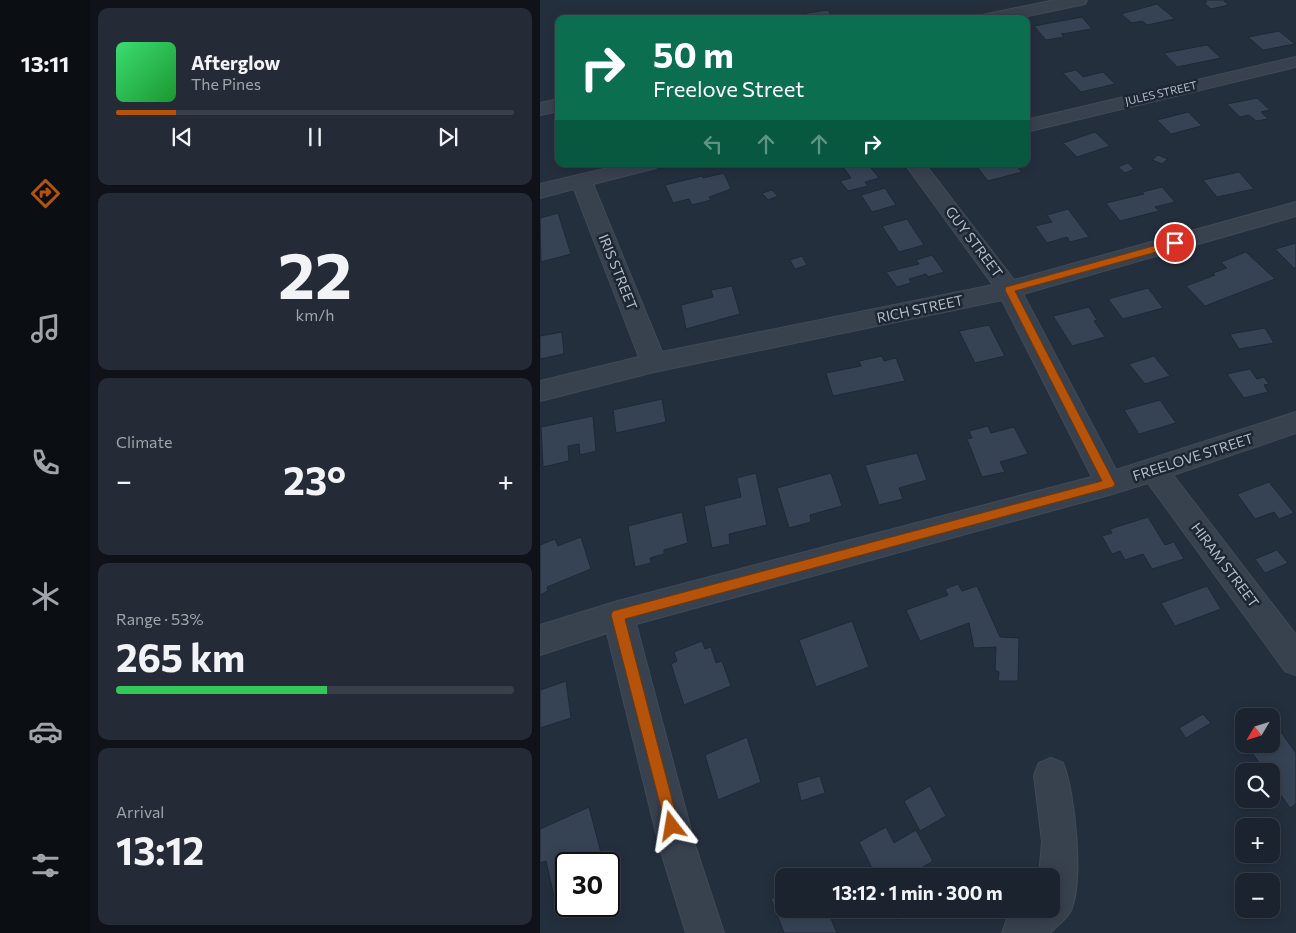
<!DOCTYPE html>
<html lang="en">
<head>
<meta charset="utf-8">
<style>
	body { margin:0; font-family:Commissioner,sans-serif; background:#242b36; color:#f1f3f6; height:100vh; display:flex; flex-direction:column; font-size:19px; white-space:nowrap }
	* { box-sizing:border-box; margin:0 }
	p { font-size:16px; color:#a0a4aa }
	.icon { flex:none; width:28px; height:28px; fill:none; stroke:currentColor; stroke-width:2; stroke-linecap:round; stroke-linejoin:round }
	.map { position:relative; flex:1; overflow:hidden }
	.side { display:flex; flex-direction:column; gap:8px; padding:8px; background:#0f1319; width:450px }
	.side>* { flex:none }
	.banner { position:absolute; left:15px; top:15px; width:475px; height:152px; border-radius:10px; box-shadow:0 2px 12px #0003,0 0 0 1px #39404a; background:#0b6e4f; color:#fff; overflow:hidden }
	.needle { width:32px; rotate:232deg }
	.fabs { position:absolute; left:695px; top:708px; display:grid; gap:10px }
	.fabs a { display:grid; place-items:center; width:45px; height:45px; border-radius:10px; background:#1b232e; box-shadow:0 2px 12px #0003,0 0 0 1px #39404a; font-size:25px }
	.speed { position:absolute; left:15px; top:852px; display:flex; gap:10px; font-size:25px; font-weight:700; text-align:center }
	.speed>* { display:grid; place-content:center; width:65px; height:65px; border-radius:50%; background:#1b232e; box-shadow:0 2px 12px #0003,0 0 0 1px #39404a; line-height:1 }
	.speed .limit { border:2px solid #111; border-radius:8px; background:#fff; color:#111 }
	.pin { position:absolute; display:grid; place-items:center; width:42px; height:42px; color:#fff; margin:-21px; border:2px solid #fff; border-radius:50%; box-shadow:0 1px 5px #0007 }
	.me { position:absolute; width:55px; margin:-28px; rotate:346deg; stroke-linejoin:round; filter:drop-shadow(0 0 4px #0008) }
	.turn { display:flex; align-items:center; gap:18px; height:105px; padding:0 15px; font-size:22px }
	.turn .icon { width:65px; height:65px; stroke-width:2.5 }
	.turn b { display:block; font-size:35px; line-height:42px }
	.lanes { display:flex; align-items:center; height:48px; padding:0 15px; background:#0003; justify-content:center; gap:25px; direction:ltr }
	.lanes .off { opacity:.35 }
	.big { font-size:38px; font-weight:700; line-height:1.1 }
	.side .tile { flex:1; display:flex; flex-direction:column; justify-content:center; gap:8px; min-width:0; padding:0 18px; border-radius:10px; background:#242b36 }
	.side .dial { align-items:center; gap:0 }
	.dial b { font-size:65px; line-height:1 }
	.song { display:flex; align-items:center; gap:15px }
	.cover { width:60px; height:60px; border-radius:8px; background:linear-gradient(135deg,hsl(140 70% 55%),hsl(130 70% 35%)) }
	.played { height:5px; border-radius:2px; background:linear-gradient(90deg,#b45309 15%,#39404a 15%) }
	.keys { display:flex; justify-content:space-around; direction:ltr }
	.heat { display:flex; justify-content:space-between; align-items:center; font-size:28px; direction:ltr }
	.charge { height:8px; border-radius:4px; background:linear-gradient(90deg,#34c759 53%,#39404a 0) }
	.trip { position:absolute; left:235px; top:868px; width:285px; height:50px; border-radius:10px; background:#1b232e; box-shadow:0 2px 12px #0003,0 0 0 1px #39404a; font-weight:700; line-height:50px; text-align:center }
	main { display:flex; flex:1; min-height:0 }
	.menu { display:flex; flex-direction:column; width:90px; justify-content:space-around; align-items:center; background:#0b0e12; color:#a0a4aa }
	.menu .icon { width:35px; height:35px }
	.menu .active { color:#b45309 }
	.menu b { font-size:22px; color:#f1f3f6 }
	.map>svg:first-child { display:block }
	.building { fill:#364354; stroke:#1f2835 }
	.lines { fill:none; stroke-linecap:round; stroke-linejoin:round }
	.minor-casing { stroke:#414a57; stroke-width:2 }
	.minor { fill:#38414e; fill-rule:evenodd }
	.route { fill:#b45309; stroke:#753606 }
	.labels { text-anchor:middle; stroke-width:5; stroke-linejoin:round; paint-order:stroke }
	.far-street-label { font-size:11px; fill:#b4bcc9; stroke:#1d2633 }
	.street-label { font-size:14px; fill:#b4bcc9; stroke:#1d2633 }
</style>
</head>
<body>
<main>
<nav class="menu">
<b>13:11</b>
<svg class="icon active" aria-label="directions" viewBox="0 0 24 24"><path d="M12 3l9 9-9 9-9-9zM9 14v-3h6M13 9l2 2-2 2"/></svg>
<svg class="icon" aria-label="music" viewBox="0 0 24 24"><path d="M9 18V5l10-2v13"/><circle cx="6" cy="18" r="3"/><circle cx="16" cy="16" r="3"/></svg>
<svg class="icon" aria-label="phone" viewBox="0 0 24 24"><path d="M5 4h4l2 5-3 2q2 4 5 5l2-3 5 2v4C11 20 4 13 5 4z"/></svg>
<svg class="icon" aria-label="climate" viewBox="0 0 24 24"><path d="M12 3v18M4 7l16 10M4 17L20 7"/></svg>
<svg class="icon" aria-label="car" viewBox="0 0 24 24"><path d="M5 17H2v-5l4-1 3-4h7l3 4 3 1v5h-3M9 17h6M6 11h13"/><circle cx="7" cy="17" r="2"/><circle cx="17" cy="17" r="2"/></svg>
<svg class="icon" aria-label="filters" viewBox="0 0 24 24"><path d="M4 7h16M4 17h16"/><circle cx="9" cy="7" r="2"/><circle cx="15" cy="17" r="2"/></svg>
</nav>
<section class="side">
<div class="tile">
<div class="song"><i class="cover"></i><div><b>Afterglow</b><p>The Pines</p></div></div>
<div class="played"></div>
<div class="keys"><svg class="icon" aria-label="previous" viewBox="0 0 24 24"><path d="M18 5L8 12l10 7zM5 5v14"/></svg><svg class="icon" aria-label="pause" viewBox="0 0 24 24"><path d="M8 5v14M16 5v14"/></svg><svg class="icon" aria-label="next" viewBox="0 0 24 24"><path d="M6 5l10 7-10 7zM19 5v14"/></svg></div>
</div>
<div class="tile dial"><b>22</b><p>km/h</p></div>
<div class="tile"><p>Climate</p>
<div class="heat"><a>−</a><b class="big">23°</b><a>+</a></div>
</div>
<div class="tile"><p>Range · 53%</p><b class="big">265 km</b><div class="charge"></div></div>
<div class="tile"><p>Arrival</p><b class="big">13:12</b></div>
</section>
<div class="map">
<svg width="756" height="933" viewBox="0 0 756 933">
	<rect width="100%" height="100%" fill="#242f3e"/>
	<path class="building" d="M664,0H687L684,1L689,5L671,9L664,3L667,2Z
		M617,4L635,19L607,25L602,21L592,23L581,14Z
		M288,10L294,19H245L267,13Z
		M542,17L552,29L521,34L524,37L506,40L494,26Z
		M739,31L755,44L723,50L708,37Z
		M667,45L681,58L637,67L624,53Z
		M536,70L543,77L563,72L575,84L541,92L523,73Z
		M717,98L730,110L721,112L728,119L716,121L709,115L700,117L687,104Z
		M648,112L662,126L631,134L617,120Z
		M555,132L570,146L537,157L523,143Z
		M618,155L628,159L622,164L612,160Z
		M588,163L594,169L585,173L578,167Z
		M301,164H328L339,178L325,182L328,186L308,191L300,181L311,178Z
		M450,164H475L482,172L448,181L437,167Z
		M699,172L714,189L677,197L663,180Z
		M184,173L191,189L169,197L171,200L152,205L149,199L133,203L125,185L162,176L163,178Z
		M622,187L635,202L615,207L619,211L580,221L566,203L604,194L602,192Z
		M345,188L356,205L332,212L321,195Z
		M232,190L238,196L228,200L222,193Z
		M528,209L549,237L530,242L527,237L507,243L495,226L512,222L507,215Z
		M18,213L31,254L1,262L0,218Z
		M367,219L384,245L359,252L342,226Z
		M756,243V268H754L735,249Z
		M706,252L735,279L665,306L646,286L675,275L673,273L687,268L681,262Z
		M392,255L404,272L388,277L386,274L369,279L371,283L357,287L346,272L379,264L376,260Z
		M262,256L267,265L255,269L250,260Z
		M192,286L200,314L146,329L141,305L173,297L171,290Z
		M608,288L623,308L583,319L568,299Z
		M549,307L557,320L554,321L565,337L532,346L513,316Z
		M449,325L465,356L435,363L419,331Z
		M725,328L734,343L699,349L690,334Z
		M22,332L24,354L0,359V336Z
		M342,356L344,361L356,358L365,381L293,396L286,373L321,366L319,361Z
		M614,356L630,376L605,384L589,364Z
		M710,369L717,379L724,377L729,384L724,385L728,392L704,398L687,374Z
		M122,399L126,422L76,433L73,410Z
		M620,400L636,423L599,434L584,410Z
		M53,416L56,451L40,455L39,444L28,446L29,461L3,467L1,427Z
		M448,426L451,433L474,427L488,454L460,462L465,472L442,477L427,439L432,438L429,431Z
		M377,453L387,480L359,488L363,499L339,505L325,465Z
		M216,473L227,525L189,534L190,544L172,548L164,506L201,497L197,478Z
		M291,473L302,506L270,515L271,522L249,528L237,488Z
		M729,482L754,513L739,519L734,512L715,519L697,494Z
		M142,512L148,543L124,550V554L110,558L111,563L95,567L88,526Z
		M608,517L625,545L634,542L644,559L612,569L603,554L585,560L580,551L572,554L562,536L572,533L570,529Z
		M41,537L51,569L7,587L8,591L0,595V545L15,539L18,546Z
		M737,550L748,563L725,573L715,559Z
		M418,584L422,591L437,586L460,637L479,638L478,681H458L459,672L455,670L456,647L434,648L429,623L380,641L366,610L408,595L405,589Z
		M667,586L681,609L635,626L621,603Z
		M312,621L329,667L276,687L259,640Z
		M162,641L165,649L171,647L176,663L182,661L191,686L144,705L131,664L137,661L134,652Z
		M26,681L31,718L0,728V690Z
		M724,709L730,716H709Z
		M663,714L671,723L646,738L639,728Z
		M731,718L756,753V804L750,808L731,781V771H725L706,744H731Z
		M704,719V740L693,725Z
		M207,737L221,782L178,800L165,755Z
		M280,776L285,793L261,801L257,783Z
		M390,786L406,816L380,831L364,801Z
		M49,807L64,864H26V906L17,910L6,861L0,863V829Z
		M346,827L354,843L376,830L393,861L368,876H336L319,842Z
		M244,892V909H287L297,933H244L231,899Z
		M351,909H374L357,920Z"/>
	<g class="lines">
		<defs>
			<path id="minor" d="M515,0H547L545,4L474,19H440L442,15Z
				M756,57V67L486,132V120Z
				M19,99V111L0,115V103Z
				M85,164H119L116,168L53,184L122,352L453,285L365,164H385L474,280L756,202V216L483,294L576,470L756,412V433L633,475L756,635V675L745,671L608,483L569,495L96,624L155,845L184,933H146L119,845L67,633L0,655V625L78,601L552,477L462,300L114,372L0,401V381L99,357L34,189L0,198V184Z
				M511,758L523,763C535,792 545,887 529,914C524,921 516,927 510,933H462L467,919L480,909H511V876H499L502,842L494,775L499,763Z"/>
		</defs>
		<use href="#minor" class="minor-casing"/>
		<use href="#minor" class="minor"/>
	</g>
	<path class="route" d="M635,240L639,243L638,246L475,291L575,484L573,487L85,619L139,826L137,831L132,833L127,831L71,615L73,611L562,481L465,290L466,287Z"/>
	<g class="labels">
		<g class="far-street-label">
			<text transform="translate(621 93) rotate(-13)" y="4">JULES STREET</text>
		</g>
		<g class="street-label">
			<text transform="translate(434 242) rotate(53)" y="5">GUY STREET</text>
			<text transform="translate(78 272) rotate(68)" y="5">IRIS STREET</text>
			<text transform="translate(380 309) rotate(-12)" y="5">RICH STREET</text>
			<text transform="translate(653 457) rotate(-18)" y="5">FREELOVE STREET</text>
			<text transform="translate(685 565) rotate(53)" y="5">HIRAM STREET</text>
		</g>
	</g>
</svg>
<div class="fabs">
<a><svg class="needle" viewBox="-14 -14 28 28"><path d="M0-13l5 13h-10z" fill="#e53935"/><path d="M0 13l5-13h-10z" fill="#a0a4aa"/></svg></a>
<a><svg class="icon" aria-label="search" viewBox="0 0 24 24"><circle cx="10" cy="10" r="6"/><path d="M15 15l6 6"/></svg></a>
<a>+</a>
<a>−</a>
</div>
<div class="speed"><div class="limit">30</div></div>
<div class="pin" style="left:635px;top:243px;background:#d93025"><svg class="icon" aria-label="arrive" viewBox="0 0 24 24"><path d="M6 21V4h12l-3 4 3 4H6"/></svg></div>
<svg class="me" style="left:132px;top:826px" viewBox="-20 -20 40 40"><path d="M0-17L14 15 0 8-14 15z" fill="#b45309" stroke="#fff" stroke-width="4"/></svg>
<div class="trip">13:12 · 1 min · 300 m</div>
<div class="banner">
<div class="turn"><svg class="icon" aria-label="right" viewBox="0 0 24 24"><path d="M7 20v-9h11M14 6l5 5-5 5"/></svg><div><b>50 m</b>Freelove Street</div></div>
<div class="lanes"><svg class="icon off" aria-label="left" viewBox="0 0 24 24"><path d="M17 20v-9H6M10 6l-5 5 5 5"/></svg><svg class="icon off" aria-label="ahead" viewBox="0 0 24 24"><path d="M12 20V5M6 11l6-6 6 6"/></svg><svg class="icon off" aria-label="ahead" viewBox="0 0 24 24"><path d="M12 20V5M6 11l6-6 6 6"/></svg><svg class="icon" aria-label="right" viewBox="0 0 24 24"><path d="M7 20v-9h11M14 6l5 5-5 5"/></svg></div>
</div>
</div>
</main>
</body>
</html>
